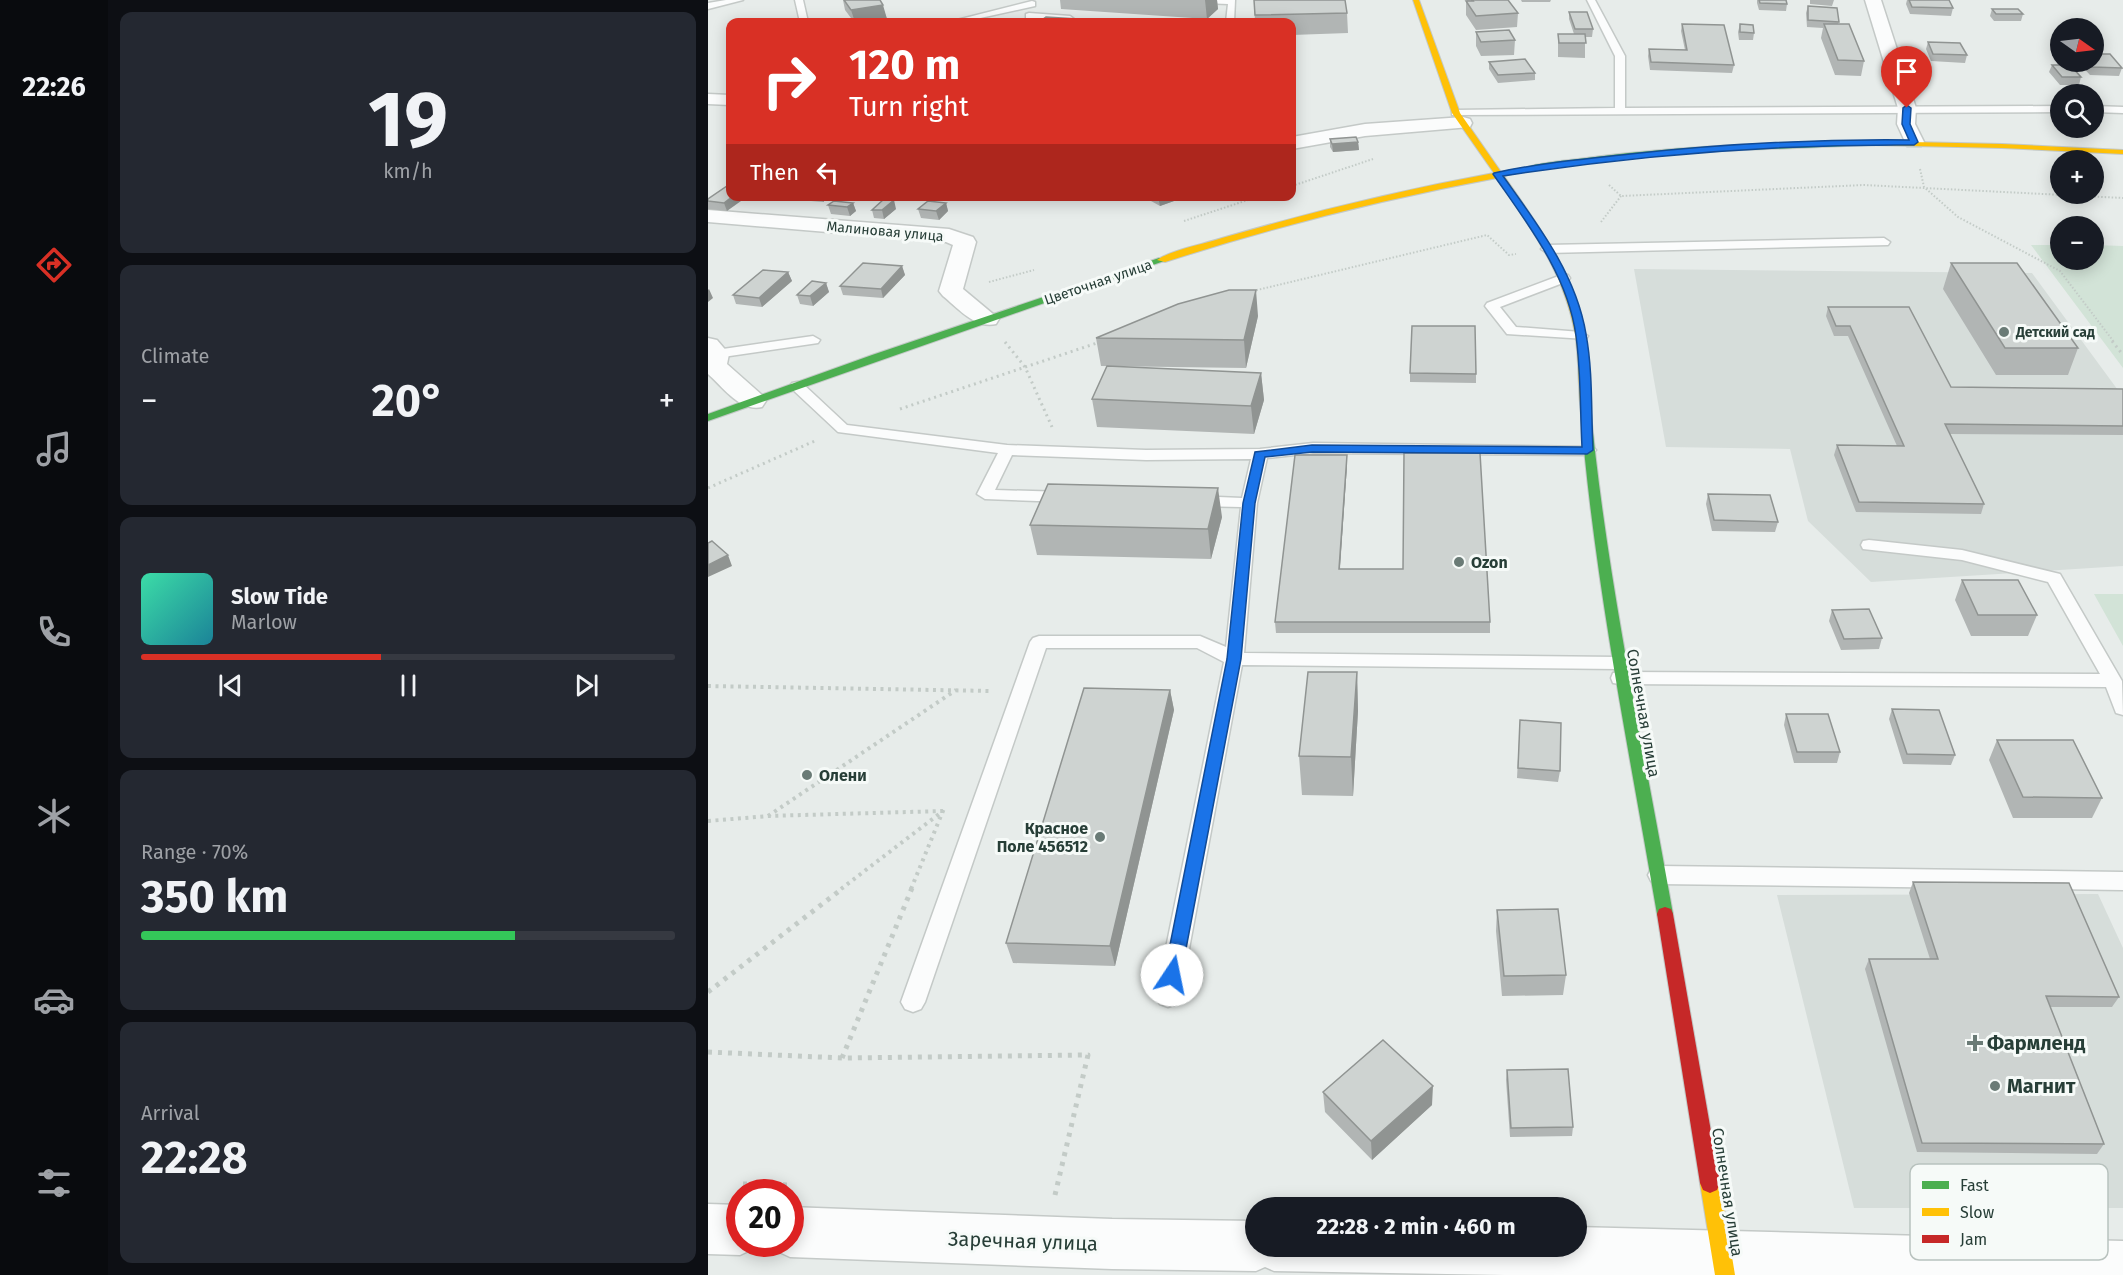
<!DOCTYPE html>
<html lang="en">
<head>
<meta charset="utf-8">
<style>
	body { margin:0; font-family:"Fira Sans",sans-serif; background:#242831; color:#f1f3f6; height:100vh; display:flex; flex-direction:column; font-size:22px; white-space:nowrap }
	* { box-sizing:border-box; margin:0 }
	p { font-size:20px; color:#9ea1a6 }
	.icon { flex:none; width:33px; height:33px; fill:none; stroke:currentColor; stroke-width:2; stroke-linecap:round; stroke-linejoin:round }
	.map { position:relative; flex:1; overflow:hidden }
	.drawer { display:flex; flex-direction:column; gap:12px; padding:12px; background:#0d0f14; width:600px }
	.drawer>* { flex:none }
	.banner { position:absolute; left:18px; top:18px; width:570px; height:183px; border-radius:12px; box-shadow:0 3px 15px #0003; background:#d93025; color:#fff; overflow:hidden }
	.needle { width:39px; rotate:104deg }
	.tools { position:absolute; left:1342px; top:18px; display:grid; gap:12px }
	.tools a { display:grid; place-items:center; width:54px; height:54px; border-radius:50%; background:#171b24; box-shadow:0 3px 15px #0003; font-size:30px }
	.speed { position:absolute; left:18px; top:1179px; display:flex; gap:12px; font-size:30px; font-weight:700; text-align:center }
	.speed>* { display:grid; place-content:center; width:78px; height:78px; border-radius:50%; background:#171b24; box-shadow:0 3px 15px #0003; line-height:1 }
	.speed .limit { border:9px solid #d22; background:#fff; color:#111 }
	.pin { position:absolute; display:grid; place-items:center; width:51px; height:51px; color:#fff; margin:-62px -26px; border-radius:50% 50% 50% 0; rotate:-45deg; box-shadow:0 0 6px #0007 }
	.pin .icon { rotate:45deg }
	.me { position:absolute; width:66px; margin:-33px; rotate:11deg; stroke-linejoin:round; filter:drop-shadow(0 0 4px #0008) }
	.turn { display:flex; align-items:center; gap:21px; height:126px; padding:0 24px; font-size:27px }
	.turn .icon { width:78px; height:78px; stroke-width:2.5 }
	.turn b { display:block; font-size:42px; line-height:51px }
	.then { display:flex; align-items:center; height:57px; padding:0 24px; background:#0003; gap:12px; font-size:22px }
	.big { font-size:45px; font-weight:700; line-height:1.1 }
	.drawer .tile { flex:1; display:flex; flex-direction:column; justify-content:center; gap:9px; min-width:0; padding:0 21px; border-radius:12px; background:#242831 }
	.drawer .dial { align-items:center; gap:0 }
	.dial b { font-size:78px; line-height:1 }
	.song { display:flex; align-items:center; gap:18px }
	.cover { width:72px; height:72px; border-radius:9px; background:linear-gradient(135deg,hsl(160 70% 55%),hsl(190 70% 35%)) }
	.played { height:6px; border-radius:3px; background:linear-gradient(90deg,#d93025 45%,#363941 45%) }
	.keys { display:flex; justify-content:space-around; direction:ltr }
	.heat { display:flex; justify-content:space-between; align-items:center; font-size:33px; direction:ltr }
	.charge { height:9px; border-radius:4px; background:linear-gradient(90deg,#34c759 70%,#363941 0) }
	.trip { position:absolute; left:537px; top:1197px; width:342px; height:60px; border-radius:30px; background:#171b24; box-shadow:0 3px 15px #0003; font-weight:700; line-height:60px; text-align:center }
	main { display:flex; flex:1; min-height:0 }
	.tab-bar { display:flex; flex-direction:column; width:108px; justify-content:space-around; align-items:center; background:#090b0e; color:#9ea1a6 }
	.tab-bar .icon { width:42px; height:42px }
	.tab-bar .current { color:#d93025 }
	.tab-bar b { font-size:27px; color:#f1f3f6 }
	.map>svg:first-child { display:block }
	.built { fill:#d6ddda }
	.green { fill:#d2e3d7 }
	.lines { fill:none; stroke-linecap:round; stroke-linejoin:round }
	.lane-casing { stroke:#c4c9c7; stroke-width:3 }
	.street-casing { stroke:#c4c9c7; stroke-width:3 }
	.fast-casing { stroke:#c3c9c7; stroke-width:2 }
	.slow-casing { stroke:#c3c9c7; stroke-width:2 }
	.jam-casing { stroke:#c3c9c7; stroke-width:2 }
	.path-far3 { stroke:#c3cbc7; stroke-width:2; stroke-dasharray:1.5 2; stroke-linecap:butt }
	.path-far2 { stroke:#c3cbc7; stroke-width:3; stroke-dasharray:2 4; stroke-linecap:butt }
	.path-far1 { stroke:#c3cbc7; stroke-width:4; stroke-dasharray:3 4.5; stroke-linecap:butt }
	.path { stroke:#c3cbc7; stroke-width:5; stroke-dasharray:4 6; stroke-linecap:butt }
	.lane { fill:#fbfcfc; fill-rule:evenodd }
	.street { fill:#fbfcfc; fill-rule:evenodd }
	.fast { fill:#4caf50; fill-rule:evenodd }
	.slow { fill:#ffc107; fill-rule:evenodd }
	.jam { fill:#c62828; fill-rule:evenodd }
	.wall { fill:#b1b5b4 }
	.shaded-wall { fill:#909492 }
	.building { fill:#ced3d1; stroke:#909492; stroke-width:1.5 }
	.route { fill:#1a73e8; stroke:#114b97; stroke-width:1.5 }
	.poi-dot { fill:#6a7b76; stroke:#f6faf8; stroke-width:2 }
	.labels { text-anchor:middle; stroke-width:6; stroke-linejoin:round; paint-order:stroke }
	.far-street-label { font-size:14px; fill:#273e37; stroke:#f6faf8 }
	.far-poi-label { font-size:14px; font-weight:bold; fill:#273e37; stroke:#f6faf8; text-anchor:start }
	.poi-label { font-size:16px; font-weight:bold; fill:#273e37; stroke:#f6faf8; text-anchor:start }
	.street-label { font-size:16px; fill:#273e37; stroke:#f6faf8 }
	.near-poi-label { font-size:20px; font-weight:bold; fill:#273e37; stroke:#f6faf8; text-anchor:start }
	.near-street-label { font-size:20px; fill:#273e37; stroke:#f6faf8 }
	.key { fill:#f6faf8; stroke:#b8c2be; stroke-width:1.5 }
	.key-label { font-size:16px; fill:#273e37 }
</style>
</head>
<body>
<main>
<nav class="tab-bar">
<b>22:26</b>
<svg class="icon current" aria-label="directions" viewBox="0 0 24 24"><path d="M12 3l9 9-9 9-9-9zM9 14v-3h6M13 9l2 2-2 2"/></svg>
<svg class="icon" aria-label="music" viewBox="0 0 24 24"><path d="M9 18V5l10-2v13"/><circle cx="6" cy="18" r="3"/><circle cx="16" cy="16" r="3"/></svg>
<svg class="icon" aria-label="phone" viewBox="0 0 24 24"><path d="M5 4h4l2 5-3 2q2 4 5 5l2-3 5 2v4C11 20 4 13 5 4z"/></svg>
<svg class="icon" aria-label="climate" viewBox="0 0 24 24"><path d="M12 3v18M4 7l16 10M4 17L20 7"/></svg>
<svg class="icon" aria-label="car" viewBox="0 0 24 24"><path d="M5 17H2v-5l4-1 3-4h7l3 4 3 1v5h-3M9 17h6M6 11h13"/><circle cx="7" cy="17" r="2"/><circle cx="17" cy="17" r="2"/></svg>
<svg class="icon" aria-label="filters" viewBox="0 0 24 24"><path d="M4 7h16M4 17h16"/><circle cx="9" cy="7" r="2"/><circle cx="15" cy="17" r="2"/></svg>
</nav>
<section class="drawer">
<div class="tile dial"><b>19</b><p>km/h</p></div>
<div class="tile"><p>Climate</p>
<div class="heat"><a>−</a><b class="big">20°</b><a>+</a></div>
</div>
<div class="tile">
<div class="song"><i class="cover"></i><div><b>Slow Tide</b><p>Marlow</p></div></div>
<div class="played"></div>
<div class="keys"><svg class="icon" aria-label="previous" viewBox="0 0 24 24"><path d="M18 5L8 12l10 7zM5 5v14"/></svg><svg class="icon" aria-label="pause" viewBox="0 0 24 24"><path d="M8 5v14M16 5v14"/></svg><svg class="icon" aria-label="next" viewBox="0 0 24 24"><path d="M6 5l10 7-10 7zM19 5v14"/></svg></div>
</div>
<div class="tile"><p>Range · 70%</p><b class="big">350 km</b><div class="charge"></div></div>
<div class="tile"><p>Arrival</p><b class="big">22:28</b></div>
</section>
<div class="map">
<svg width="1415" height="1275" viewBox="0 0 1415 1275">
	<rect width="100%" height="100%" fill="#e7ecea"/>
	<path class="built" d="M926,269L1324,273L1415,397V566L1163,582L1100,521L1082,449L958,447Z
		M1390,894L1415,948V1208H1146L1069,895Z"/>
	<path class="green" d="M1323,245H1353V260H1386V245L1415,246V368Z
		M1386,594H1415V646Z"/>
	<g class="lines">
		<defs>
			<path id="lane" d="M18,0H35L0,9V3Z
				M87,0H95L100,22H92Z
				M491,0H527L526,22H518L520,4L495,3Z
				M879,0H887L917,56V108L1353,106V112L744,115V111L748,110L907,108V56Z
				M324,1L327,2V6L254,22H241Z
				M321,13L362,16L366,19L362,22L318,18V14Z
				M1386,106L1415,107V113L1386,112Z
				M1176,238L1182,242L1180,245L839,253L833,249L839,245Z
				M856,274L860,275L862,278L860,281L792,307L808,327L873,332L880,336L878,339L799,334L777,306L779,303Z
				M105,336L112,340L110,343L8,358L1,354L8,350Z
				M89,382L94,383L139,425L299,445L438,450L552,449L605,443L885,447L888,450L885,453L880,455L605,453L559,458L549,503L536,653L910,657L916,659L919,663L916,667L910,669L534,665L472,997L468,1004L460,1007L452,1004L448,997L516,662L489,648H338L217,1002L213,1009L205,1012L197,1009L193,1002L322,642L325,638L331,636H492L518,647L533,507L487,506L479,501L487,496L534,498L543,459L438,460L304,455L287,490L358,492L366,497L358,502L277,499L269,494L290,453L130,432L84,389L82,386L84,383Z
				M1161,540L1254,550L1352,574L1414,681L1415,715L1408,713L1398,687L912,684L905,683L903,678L905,673L912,672L1392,674L1340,582L1254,560L1155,549L1153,545L1155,541Z
				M951,866L1415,872V890L951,884L943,881L940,875L943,869Z"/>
			<path id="street" d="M1157,0H1173L1208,108L1207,124L1216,142L1213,146H1199L1189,124L1190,108Z
				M0,94L22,95V105L0,104Z
				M755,117L762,119L764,123L762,127L657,136L584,149V137L657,124Z
				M0,210L241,229L265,237L268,242L255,289L291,319L288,324C267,329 250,308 235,296L231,291L245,245L238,242L0,222Z
				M0,338L9,340L21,354L19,364L54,395L58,401L54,407C32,412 16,388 0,374Z
				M0,1204L32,1205V1244H51L49,1247L32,1255L0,1254Z
				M82,1207L404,1219L548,1221V1246H868V1227L1415,1241V1275H797L566,1271L557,1267L548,1271L404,1269L82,1257L65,1249L62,1244H82Z"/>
			<path id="fast" d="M1160,141L1164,143L1163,145L987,152L901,160L816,172L812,170C823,163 855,161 870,159C966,146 1063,142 1160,141Z
				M451,258L459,260L0,421V414L164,355Z
				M877,400L882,403C898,575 935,744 965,914L963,919L957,921L951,919L949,914C920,744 885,575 872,403Z"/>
			<path id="slow" d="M705,0H711L752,113L793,172L816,168L820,170L796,176C842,243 875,285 880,369C881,380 884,395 881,405H873L872,403C870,380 871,356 867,334C857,274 822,226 789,178C676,199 566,227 457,262L449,260C463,250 496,244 514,238C603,212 694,190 786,173L744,113Z
				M1157,141L1294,144L1415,150V154L1294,148L1160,145L1156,143Z
				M1002,1173L1009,1176L1012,1183L1027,1275H1007L992,1183L995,1176Z"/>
			<path id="jam" d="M957,907L963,909L965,914L1012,1183L1009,1190L1002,1193L995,1190L992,1183L949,914L951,909Z"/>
		</defs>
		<use href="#lane" class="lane-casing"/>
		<use href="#street" class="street-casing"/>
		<use href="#fast" class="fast-casing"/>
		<use href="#slow" class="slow-casing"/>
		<use href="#jam" class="jam-casing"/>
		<path class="path-far3" d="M1212,169L1216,187L1250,217L1352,271L1406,342
			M901,185L913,196L1156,185L1415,198
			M584,186L665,159
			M476,221L552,196
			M893,222L913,196
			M281,282L326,270
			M545,291L779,235L801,255L808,254"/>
		<path class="path-far2" d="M1404,341L1415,355
			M297,342L317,367L344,427
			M192,409L392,342
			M0,488L109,440"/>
		<path class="path-far1" d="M0,686L284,691
			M60,816L248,690
			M0,821L60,816L235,811
			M133,889L235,811
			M203,889L237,806"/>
		<path class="path" d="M0,992L135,888
			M0,1052L134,1058L380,1055L347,1195
			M134,1058L204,888
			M35,1184L82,1185"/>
		<use href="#lane" class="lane"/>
		<use href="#street" class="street"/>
		<use href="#fast" class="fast"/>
		<use href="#slow" class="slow"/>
		<use href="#jam" class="jam"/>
	</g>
	<path class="wall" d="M135,0H172L179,19L155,22H146L137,10Z
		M352,0H509L510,9L499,19L353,9Z
		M546,0L639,13L640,33L584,35V22H547Z
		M759,0H800L810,13L809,27L768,30L758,15V1Z
		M813,0H843L842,2H814Z
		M1049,0H1078L1079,4L1078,11L1051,10L1049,3Z
		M1102,0H1126L1124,6L1102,4Z
		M1199,0H1241L1245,8L1243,16L1202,14L1198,4Z
		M1100,6L1131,22L1130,24L1156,61L1153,76L1127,75L1113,38L1115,28L1099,27L1098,13Z
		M1284,9L1315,14L1313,21H1286L1282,16Z
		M861,12L885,29L884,37H877V58L850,57V34H866L861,19Z
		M974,24L1026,65L1024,73L942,70L940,56L941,49L977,50L973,31Z
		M1032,24L1046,33L1045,40H1031L1030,32Z
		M768,32L807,40L806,55L773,56L768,46Z
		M1220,42L1259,55L1257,63L1223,61L1218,49Z
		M781,62L827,73V80L790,83L781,69Z
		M1370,62H1386L1414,68L1411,76L1382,75Z
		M1344,65L1373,77L1371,85H1352L1341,72Z
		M622,139L650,142L651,150L625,152L622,147Z
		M22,152V163L19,155Z
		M19,186V211L0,209V199Z
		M90,196H122L115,202L91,200Z
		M434,196H480L452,206Z
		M145,203L148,211L142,216L123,214L120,205Z
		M238,203L240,211L231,220L213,218L210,209Z
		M188,209L176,219L166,218L164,210Z
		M1243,263L1370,348L1360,375H1288L1235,289Z
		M194,266L197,275L175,298L135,295L132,286Z
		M80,272L84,281L54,307L28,304L25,295Z
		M118,283L121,292L105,306L92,304L89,295Z
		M1120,307L1243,387L1415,389V435L1241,434L1276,504L1273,514L1148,512L1126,455L1129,445L1189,446L1140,336H1126L1118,316Z
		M550,316L538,368L393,366L388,338Z
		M553,373L556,400L546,434L389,427L384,399Z
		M702,373L768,374V383L702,382Z
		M639,455V465L632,569H695L782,622V633H568L567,622Z
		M1000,494L1070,522L1067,532L1004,531L998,504Z
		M514,517L503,559L329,555L322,525Z
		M1254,580L1329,615L1320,636H1263L1247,600Z
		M1124,610L1174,638L1171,649L1133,650L1121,621Z
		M649,672L650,711L645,796L594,795L591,756Z
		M462,690L466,710L407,966L305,963L298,943Z
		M1184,709L1247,755L1243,765L1195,764L1181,719Z
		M1078,714L1132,752L1129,763H1086L1076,725Z
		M812,720L852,771L850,782L809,778Z
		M1289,740L1394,798L1384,818H1305L1281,760Z
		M1205,882L1411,997L1404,1007H1342L1396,1144L1389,1154L1209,1152L1157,969L1161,959H1222L1201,893Z
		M789,910L858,975L855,995L794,996L788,931Z
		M799,1070L865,1127L864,1136L802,1137L798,1080Z
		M615,1092L724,1105L664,1160L617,1112Z"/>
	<path class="shaded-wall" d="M497,0H509L510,9L499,19Z
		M175,5L179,19L155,22H147L143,10Z
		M650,142L651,150L625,152L624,144Z
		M25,196H40L19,211L16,203Z
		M114,196H122L115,202Z
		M450,196H480L452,206Z
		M186,200L188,209L176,219L174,210Z
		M145,203L148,211L142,216L139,207Z
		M238,203L240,211L231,220L228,211Z
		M194,266L197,275L175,298L173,289Z
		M80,272L84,281L54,307L51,298Z
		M118,283L121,292L105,306L102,296Z
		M1,289L5,298L0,302V290Z
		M548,290L550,316L538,368L536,340Z
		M553,373L556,400L546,434L543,406Z
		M639,455V465L631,580V569Z
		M510,488L514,517L503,559L500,529Z
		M20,555L24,566L0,577V565Z
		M649,672L650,711L645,796L643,757Z
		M462,690L466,710L407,966L402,946Z
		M725,1086L724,1105L664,1160L663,1141Z"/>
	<path class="building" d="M136,0H172L175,5L143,10Z
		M546,0H637L639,13L547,15Z
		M764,0H800L810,13L768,16L758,1H765Z
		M1051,0H1078L1079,4L1052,3Z
		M1201,0H1241L1245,8L1204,7Z
		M1100,6L1129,8L1131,22L1100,20Z
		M1284,9H1310L1315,14H1288Z
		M861,12H879L885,29H867Z
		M338,17L419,22H331Z
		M974,24L1016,25L1026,65L943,62L941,49L979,50Z
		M1032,24L1045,25L1046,33L1032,32Z
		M1116,24H1141L1156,61L1130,60Z
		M801,30L807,40L773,42L768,32Z
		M850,34H877L878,43H851Z
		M1220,42L1252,43L1259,55L1225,54Z
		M1386,54H1402L1414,68L1384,67L1379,62H1386Z
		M817,59L827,73L790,75L781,62Z
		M1344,65H1362L1373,77H1354Z
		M648,137L650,142L624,144L622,139Z
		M19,186H22V196H25L16,203L0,201V199Z
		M176,199L186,200L174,210H164Z
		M126,201L145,203L139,207L120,205Z
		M220,201L238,203L228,211L210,209Z
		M155,263L194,266L173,289L132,286Z
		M1243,263H1309L1370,348H1297Z
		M55,270L80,272L51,298L25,295Z
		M104,281L118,283L102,296L89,295Z
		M521,290H548L536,340L388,338L470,304Z
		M1120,307H1201L1243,387L1415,389V426L1237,424L1276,504L1151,502L1129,445L1196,446L1142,326H1128Z
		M704,326H767L768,374L702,373Z
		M399,366L553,373L543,406L384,399Z
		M696,453H772L782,622H567L587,455H639L631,569H695Z
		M340,484L510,488L500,529L322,525Z
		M1000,494L1062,495L1070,522L1006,520Z
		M4,541L20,555L0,565V543Z
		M1254,580H1310L1329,615H1270Z
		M1161,609L1174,638L1136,639L1124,610Z
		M600,672H649L643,757L591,756Z
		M376,688L462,690L402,946L298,943Z
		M1184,709L1231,710L1247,755L1199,754Z
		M1078,714H1120L1132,752H1089Z
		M812,720L853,723L852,771L810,768Z
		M1289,740H1365L1394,798L1315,797Z
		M1205,882L1361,883L1411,997L1338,996L1396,1144L1214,1143L1161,959H1230Z
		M850,909L858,975L796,976L789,910Z
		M675,1040L725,1086L663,1141L615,1092Z
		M860,1069L865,1127L803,1128L799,1070Z"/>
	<path class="route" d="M1199,105L1203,108L1202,124L1210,142L1206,145C1068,144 931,155 795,176C830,225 868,274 878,334C885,372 883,412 885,450L879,454L604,452L557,457L547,503L533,659L473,975L471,980L464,982L458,980L456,975L519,659L535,503L547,452L604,445L874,447C872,410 873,372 868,336C860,275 819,223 785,174L786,173C831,163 877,159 922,154C1015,144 1108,139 1201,140L1194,124L1195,108Z"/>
	<g class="poi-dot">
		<circle cx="1296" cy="332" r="6"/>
		<circle cx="751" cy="562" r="6"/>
		<circle cx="99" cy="775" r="6"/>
		<circle cx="392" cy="837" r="6"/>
		<path d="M1264 1034h6v6h6v6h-6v6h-6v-6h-6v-6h6z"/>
		<circle cx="1287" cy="1086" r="6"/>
	</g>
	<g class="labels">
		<g class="far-street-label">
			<text transform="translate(177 231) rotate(5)" y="5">Малиновая улица</text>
			<text transform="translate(390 282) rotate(-19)" y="5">Цветочная улица</text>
		</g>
		<g class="far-poi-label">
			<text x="1308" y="337">Детский сад</text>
		</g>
		<g class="poi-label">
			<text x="763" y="568">Ozon</text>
			<text x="111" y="781">Олени</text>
			<text x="380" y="834" text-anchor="end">Красное<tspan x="380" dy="18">Поле 456512</tspan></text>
		</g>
		<g class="street-label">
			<text transform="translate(936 713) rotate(80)" y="6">Солнечная улица</text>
			<text transform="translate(1020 1192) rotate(81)" y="6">Солнечная улица</text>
		</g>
		<g class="near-poi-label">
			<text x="1279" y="1050">Фармленд</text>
			<text x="1299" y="1093">Магнит</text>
		</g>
		<g class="near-street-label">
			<text transform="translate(315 1241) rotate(2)" y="7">Заречная улица</text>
		</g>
	</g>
	<rect x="1202" y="1164" width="198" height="96" rx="9" class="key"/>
	<rect x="1214" y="1181" width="27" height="8" fill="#4caf50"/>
	<rect x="1214" y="1208" width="27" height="8" fill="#ffc107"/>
	<rect x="1214" y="1235" width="27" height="8" fill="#c62828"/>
	<g class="key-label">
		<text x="1252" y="1191">Fast</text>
		<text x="1252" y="1218">Slow</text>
		<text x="1252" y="1245">Jam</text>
	</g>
</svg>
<div class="tools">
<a><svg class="needle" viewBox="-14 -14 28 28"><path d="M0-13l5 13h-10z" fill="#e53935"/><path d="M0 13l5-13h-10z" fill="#9ea1a6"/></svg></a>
<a><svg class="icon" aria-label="search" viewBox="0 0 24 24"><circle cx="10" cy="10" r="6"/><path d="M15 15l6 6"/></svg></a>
<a>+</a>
<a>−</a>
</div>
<div class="speed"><div class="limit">20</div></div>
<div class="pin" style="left:1199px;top:108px;background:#d93025"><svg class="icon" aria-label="arrive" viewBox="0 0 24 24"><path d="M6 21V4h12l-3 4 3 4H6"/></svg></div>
<svg class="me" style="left:464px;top:975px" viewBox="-20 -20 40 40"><circle r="19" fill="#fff"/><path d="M0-13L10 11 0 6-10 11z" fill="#1a73e8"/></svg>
<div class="trip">22:28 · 2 min · 460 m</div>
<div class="banner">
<div class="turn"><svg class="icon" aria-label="right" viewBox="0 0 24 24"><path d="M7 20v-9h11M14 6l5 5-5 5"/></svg><div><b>120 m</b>Turn right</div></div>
<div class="then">Then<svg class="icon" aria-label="left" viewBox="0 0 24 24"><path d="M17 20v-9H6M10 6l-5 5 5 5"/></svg></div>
</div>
</div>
</main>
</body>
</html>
